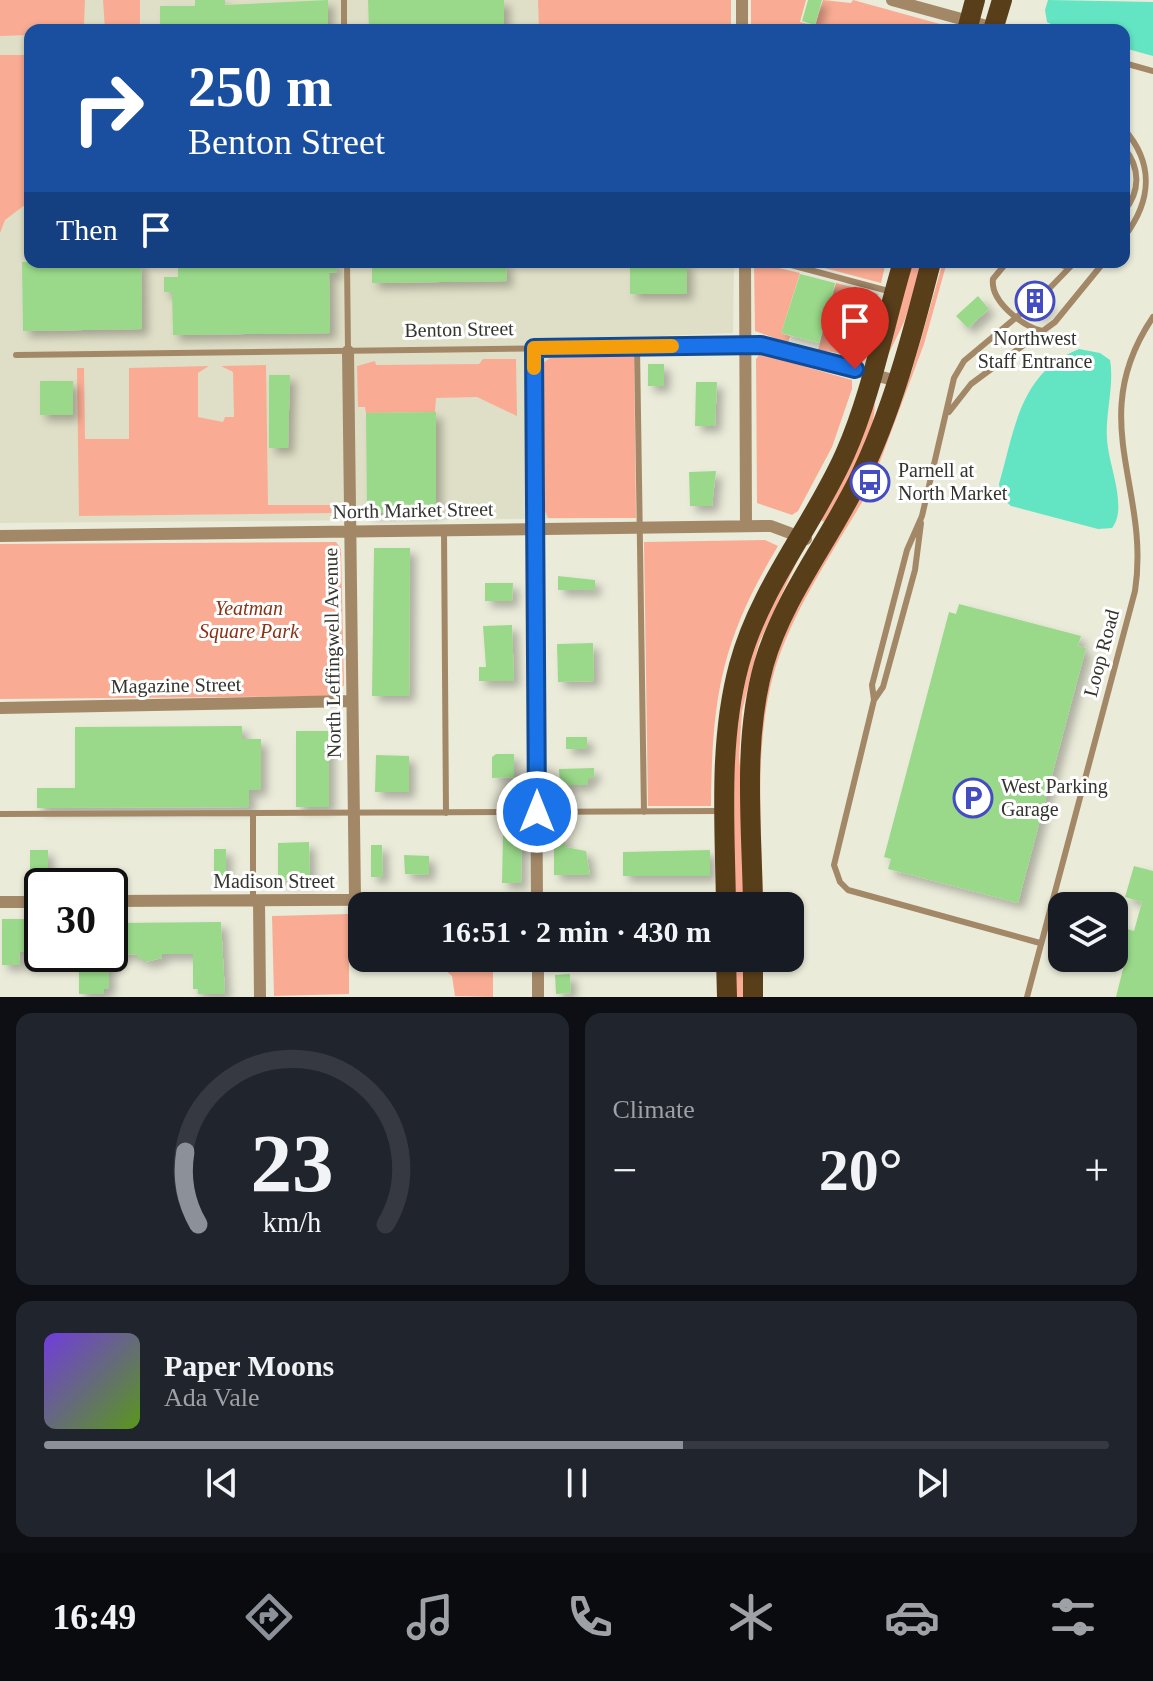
<!DOCTYPE html>
<html lang="en">
<head>
<meta charset="utf-8">
<style>
	body { margin:0; font-family:"Times New Roman",serif; background:#20242c; color:#f1f3f6; height:100vh; display:flex; flex-direction:column; font-size:30px; white-space:nowrap }
	* { box-sizing:border-box; margin:0 }
	p { font-size:26px; color:#9ea1a6 }
	.icon { flex:none; width:44px; height:44px; fill:none; stroke:currentColor; stroke-width:2; stroke-linecap:round; stroke-linejoin:round }
	.map { position:relative; height:997px; overflow:hidden }
	.drawer { display:flex; flex-direction:column; gap:16px; padding:16px; background:#0d0f14; flex:1 }
	.drawer>* { flex:none }
	.top-card { position:absolute; left:24px; top:24px; width:1106px; height:244px; border-radius:16px; box-shadow:0 2px 6px #0004; background:#1a4fa0; color:#fff; overflow:hidden }
	.controls { position:absolute; left:1048px; top:892px; display:grid; gap:16px }
	.controls a { display:grid; place-items:center; width:80px; height:80px; border-radius:16px; background:#171b24; box-shadow:0 2px 6px #0004; font-size:40px }
	.speed { position:absolute; left:24px; top:868px; display:flex; gap:16px; font-size:40px; font-weight:700; text-align:center }
	.speed>* { display:grid; place-content:center; width:104px; height:104px; border-radius:50%; background:#171b24; box-shadow:0 2px 6px #0004; line-height:1 }
	.speed .limit { border:4px solid #111; border-radius:12px; background:#fff; color:#111 }
	.pin { position:absolute; display:grid; place-items:center; width:68px; height:68px; color:#fff; margin:-82px -34px; border-radius:50% 50% 50% 0; rotate:-45deg; box-shadow:0 0 8px #0007 }
	.pin .icon { rotate:45deg }
	.me { position:absolute; width:88px; margin:-44px; rotate:0deg; stroke-linejoin:round; filter:drop-shadow(0 0 6px #0008) }
	.turn { display:flex; align-items:center; gap:28px; height:168px; padding:0 32px; font-size:36px }
	.turn .icon { width:104px; height:104px; stroke-width:2.5 }
	.turn b { display:block; font-size:56px; line-height:68px }
	.then { display:flex; align-items:center; height:76px; padding:0 32px; background:#0003; gap:16px; font-size:30px }
	.big { font-size:60px; font-weight:700; line-height:1.1 }
	.drawer .card { flex:1; display:flex; flex-direction:column; justify-content:center; gap:12px; min-width:0; padding:0 28px; border-radius:16px; background:#20242c }
	.drawer .dial { align-items:center; gap:0 }
	.dial svg { height:208px; overflow:visible; fill:none; stroke:#363941; stroke-width:7; stroke-linecap:round; text-anchor:middle }
	.dial text { fill:#f1f3f6; stroke:none }
	.song { display:flex; align-items:center; gap:24px }
	.cover { width:96px; height:96px; border-radius:12px; background:linear-gradient(135deg,hsl(260 70% 55%),hsl(90 70% 35%)) }
	.played { height:8px; border-radius:4px; background:linear-gradient(90deg,#8c9099 60%,#363941 60%) }
	.keys { display:flex; justify-content:space-around; direction:ltr }
	.heat { display:flex; justify-content:space-between; align-items:center; font-size:44px; direction:ltr }
	.drawer .tiles { flex:1; display:grid; gap:16px; grid-template-columns:1fr 1fr }
	.card:last-child { grid-column:span 2 }
	.trip { position:absolute; left:348px; top:892px; width:456px; height:80px; border-radius:16px; background:#171b24; box-shadow:0 2px 6px #0004; font-weight:700; line-height:80px; text-align:center }
	.menu { display:flex; height:128px; justify-content:space-around; align-items:center; background:#090b0e; color:#9ea1a6 }
	.menu .icon { width:56px; height:56px }
	.menu .current { color:#8c9099 }
	.menu b { font-size:36px; color:#f1f3f6 }
	.map>svg:first-child { display:block }
	.built { fill:#dfdfc7 }
	.green { fill:#f9ac93 }
	.water { fill:#63e4c2 }
	.building { fill:#9ad98a; filter:url(#shadow) }
	.lines { fill:none; stroke-linecap:round; stroke-linejoin:round }
	.service { stroke:#a38868; stroke-width:6 }
	.minor { stroke:#a38868; stroke-width:12 }
	.primary { stroke:#593e1a; stroke-width:20 }
	.route-casing { stroke:#114b97; stroke-width:20 }
	.route { stroke:#1a73e8; stroke-width:14 }
	.slow { stroke:#f59e0b; stroke-width:14 }
	.labels { text-anchor:middle; stroke-width:6; stroke-linejoin:round; paint-order:stroke }
	.street-label { font-size:20px; fill:#34342e; stroke:#fff }
	.poi-label { font-size:20px; fill:#34342e; stroke:#fff; text-anchor:start }
	.park-label { font-size:20px; font-style:italic; fill:#883315; stroke:#fff }
</style>
</head>
<body>
<div class="map">
<svg width="1153" height="997" viewBox="0 0 1153 997">
	<defs>
		<filter id="shadow"><feDropShadow dx="6" dy="6" stdDeviation="4" flood-color="#0004"/></filter>
	</defs>
	<rect width="100%" height="100%" fill="#ebebda"/>
	<path class="built" d="M0,0H731V30H30V262H734L733,333L633,337L636,518L0,523Z"/>
	<path class="green" d="M0,0H85L84,25L79,30H30V35L0,36Z
		M103,0H140V23L135,30H105Z
		M538,0H731V30H539Z
		M751,0H806L800,22L815,26L823,0L851,3L853,0L951,27L950,30H751Z
		M0,55H30V201L5,220L0,233Z
		M754,262L800,273L781,333L790,336L788,343L755,331Z
		M802,262H886L881,283Z
		M909,262H923L904,322L887,357Z
		M943,262H947L924,344L872,483L869,482L912,370Z
		M836,283L878,294L858,356L818,350Z
		M760,354L852,380V389L832,447L798,511L792,515L757,503L756,359Z
		M634,356L636,518H548L545,511L543,363L550,358Z
		M483,359H516L517,416L477,397L436,398L435,412L366,413L365,407H358L357,366L375,361L376,365L479,364Z
		M266,365L268,505H335L334,513L79,516L77,368H84L85,439H129V368L209,366L198,373V417L223,422L225,417H234L233,372L221,366Z
		M874,398C880,433 841,492 824,522L818,518Z
		M867,486L865,497C833,552 794,608 775,669C753,745 762,828 763,906H760C760,822 751,733 778,652C798,593 839,540 867,486Z
		M765,540L778,546C721,641 712,697 711,806H648L644,542Z
		M336,542L341,549L344,685L336,696L0,699V544Z
		M799,557L759,643L742,711L739,758L746,815V906H733L734,720L757,631Z
		M349,914V994L274,996L272,916Z
		M431,958H493V997L455,996L452,976Z
		M733,958H746V997H733Z"/>
	<path class="water" d="M1048,0L1153,2V56L1124,48V30H1062L1047,22L1045,10Z
		M1079,349L1100,353L1110,360C1115,388 1103,419 1108,448C1111,470 1127,510 1112,528L1098,529L1011,506L1001,497L999,484C1015,430 1019,373 1079,349Z"/>
	<path class="building" d="M195,0H225V5L328,0V30H160V6H195Z
		M368,0H504V30H369Z
		M808,0H822L815,25L802,21Z
		M22,262H141L142,329L23,331Z
		M178,262H336L337,273H329L330,333L173,335L172,292H164V277H178Z
		M372,262H506L507,281L372,283Z
		M630,262H687V294H630Z
		M800,274L835,283L819,343L781,333Z
		M1033,285L1039,291L1024,303L1019,298Z
		M978,296L989,309L968,328L956,316Z
		M1047,300L1051,305L1038,317L1032,312Z
		M648,364H664V386H648Z
		M269,375H290L288,448H269Z
		M40,381H73V415H40Z
		M696,382H717L715,426H695Z
		M436,412V512L367,513L366,413Z
		M716,471L712,506H690L689,472Z
		M374,548H410L409,696H372Z
		M558,576L595,580V590H558Z
		M485,583H513L512,601H485Z
		M959,604L1081,636L1078,646L1086,648L1018,903L888,869L891,859L884,857L949,612L956,614Z
		M512,625L514,681H479V667H486L483,626Z
		M593,643L594,681L558,682L557,644Z
		M242,726V739H261V790H249V807L37,808V788H75V727Z
		M296,731H329V807H296Z
		M566,737H587V749H566Z
		M496,754H514V777L492,778V757Z
		M376,755L409,756V792H375Z
		M594,768V778H588V785H560L559,769Z
		M503,833H522L521,883H502Z
		M554,836H565V847L586,851L590,875H554Z
		M309,842L310,881L278,880V843Z
		M371,845H382L383,877H371Z
		M214,849H226V877H214Z
		M30,850H48V884H30Z
		M710,850V876H623V852Z
		M404,855L429,856V875L405,874Z
		M1134,866L1153,871V997H1116L1127,953L1114,949V925L1134,931L1142,902L1125,897Z
		M2,919H33L29,952H19L20,965H2Z
		M221,922L225,994H198V989H193V954H162V958L145,962V959H137V954L110,955V923Z
		M79,954H109V989H104V994H79Z
		M570,974L571,993L556,994L555,975Z"/>
	<g class="lines">
		<path class="service" d="M344,0V30
			M1124,63L1153,71
			M1124,129C1153,162 1153,199 1124,237
			M1124,148C1140,167 1141,191 1124,211
			M347,262L348,351
			M780,262L892,292
			M1007,262L993,279C990,301 1022,326 1042,331
			M1048,262L1070,267
			M534,348L535,528
			M16,355L637,347L644,812
			M949,412L971,384L1055,322L1104,262
			M444,530L446,813
			M874,700L883,687L915,570L921,523
			M253,813V901
			M0,814L722,811
			M1040,943L848,890L840,882L834,865L874,700L872,685L907,550L922,516L954,378L964,361L1043,295L1075,262
			M1027,997L1135,591C1151,488 1084,419 1153,317"/>
		<path class="minor" d="M742,0V30
			M892,0L994,28
			M745,262L746,526
			M637,347L761,345L897,381
			M348,351L355,900
			M535,528L537,906
			M0,536L771,526L806,539
			M0,708L352,701
			M110,901L726,898
			M259,901L260,997
			M0,902H42
			M538,958V997"/>
		<path class="primary" d="M967,30L975,0
			M993,30L1002,0
			M726,906C725,826 718,743 739,665C760,587 813,526 845,454C872,393 884,325 903,262
			M753,906C752,826 742,742 764,664C783,598 828,542 858,481C892,412 912,336 931,262
			M726,958L727,997
			M753,997V958"/>
	</g>
	<g class="lines">
		<defs>
			<path id="route" d="M537,812L534,348L761,345L855,369"/>
		</defs>
		<use href="#route" class="route-casing"/>
		<use href="#route" class="route"/>
		<path class="slow" d="M534,368V348L672,346"/>
	</g>
	<defs>
		<symbol id="building-ring" viewBox="-11 -11 22 22"><circle r="9.5" fill="#fff" stroke="#434cc1" stroke-width="1.5"/><path d="M-4-6H4V6H1V3H-1V6H-4ZM-2.5-4.3h1.7v1.8h-1.7ZM.8-4.3h1.7v1.8H.8ZM-2.5-1h1.7V.8h-1.7ZM.8-1h1.7V.8H.8Z" fill="#434cc1"/></symbol>
		<symbol id="bus-ring" viewBox="-11 -11 22 22"><circle r="9.5" fill="#fff" stroke="#434cc1" stroke-width="1.5"/><path d="M-5-6H5V4H4V6H2V4H-2V6H-4V4H-5ZM-3.5-4V0h7V-4ZM-3.5 1.2v1.5H-2V1.2ZM2 1.2v1.5H3.5V1.2Z" fill="#434cc1"/></symbol>
		<symbol id="parking-ring" viewBox="-11 -11 22 22"><circle r="9.5" fill="#fff" stroke="#434cc1" stroke-width="1.5"/><path d="M-3.5-5.5H1a3.5 3.5 0 0 1 0 7H-1V5.5H-3.5ZM-1-3.4V-.6H.8a1.4 1.4 0 0 0 0-2.8Z" fill="#434cc1"/></symbol>
	</defs>
	<g fill-rule="evenodd">
		<use href="#building-ring" x="1013" y="279" width="44" height="44"/>
		<use href="#bus-ring" x="848" y="460" width="44" height="44"/>
		<use href="#parking-ring" x="951" y="776" width="44" height="44"/>
	</g>
	<g class="labels">
		<g class="street-label">
			<text transform="translate(459 329) rotate(-1)" y="7">Benton Street</text>
			<text transform="translate(413 510) rotate(-1)" y="7">North Market Street</text>
			<text transform="translate(332 653) rotate(-91)" y="7">North Leffingwell Avenue</text>
			<text transform="translate(1101 653) rotate(-75)" y="7">Loop Road</text>
			<text transform="translate(176 685) rotate(-1)" y="7">Magazine Street</text>
			<text x="274" y="888">Madison Street</text>
		</g>
		<g class="poi-label">
			<text x="1035" y="345" text-anchor="middle">Northwest<tspan x="1035" dy="23">Staff Entrance</tspan></text>
			<text x="898" y="477">Parnell at<tspan x="898" dy="23">North Market</tspan></text>
			<text x="1001" y="793">West Parking<tspan x="1001" dy="23">Garage</tspan></text>
		</g>
		<g class="park-label">
			<text x="249" y="615">Yeatman<tspan x="249" dy="23">Square Park</tspan></text>
		</g>
	</g>
</svg>
<div class="controls">
<a><svg class="icon" aria-label="layers" viewBox="0 0 24 24"><path d="M12 4l9 5-9 5-9-5zM3 14l9 5 9-5"/></svg></a>
</div>
<div class="speed"><div class="limit">30</div></div>
<div class="pin" style="left:855px;top:369px;background:#d93025"><svg class="icon" aria-label="arrive" viewBox="0 0 24 24"><path d="M6 21V4h12l-3 4 3 4H6"/></svg></div>
<svg class="me" style="left:537px;top:812px" viewBox="-20 -20 40 40"><circle r="17" fill="#1a73e8" stroke="#fff" stroke-width="3"/><path d="M0-11L8 9 0 5-8 9z" fill="#fff"/></svg>
<div class="trip">16:51 · 2 min · 430 m</div>
<div class="top-card">
<div class="turn"><svg class="icon" aria-label="right" viewBox="0 0 24 24"><path d="M7 20v-9h11M14 6l5 5-5 5"/></svg><div><b>250 m</b>Benton Street</div></div>
<div class="then">Then<svg class="icon" aria-label="arrive" viewBox="0 0 24 24"><path d="M6 21V4h12l-3 4 3 4H6"/></svg></div>
</div>
</div>
<section class="drawer">
<div class="tiles">
<div class="card dial"><svg viewBox="0 0 100 80">
<path d="M14 69A42 42 0 1 1 86 69"/>
<path d="M14 69A42 42 0 0 1 9 41" stroke="#8c9099"/>
<text x="50" y="56" font-size="32" font-weight="700">23</text>
<text x="50" y="72" font-size="11">km/h</text>
</svg></div>
<div class="card"><p>Climate</p>
<div class="heat"><a>−</a><b class="big">20°</b><a>+</a></div>
</div>
<div class="card">
<div class="song"><i class="cover"></i><div><b>Paper Moons</b><p>Ada Vale</p></div></div>
<div class="played"></div>
<div class="keys"><svg class="icon" aria-label="previous" viewBox="0 0 24 24"><path d="M18 5L8 12l10 7zM5 5v14"/></svg><svg class="icon" aria-label="pause" viewBox="0 0 24 24"><path d="M8 5v14M16 5v14"/></svg><svg class="icon" aria-label="next" viewBox="0 0 24 24"><path d="M6 5l10 7-10 7zM19 5v14"/></svg></div>
</div>
</div>
</section>
<nav class="menu">
<b>16:49</b>
<svg class="icon current" aria-label="directions" viewBox="0 0 24 24"><path d="M12 3l9 9-9 9-9-9zM9 14v-3h6M13 9l2 2-2 2"/></svg>
<svg class="icon" aria-label="music" viewBox="0 0 24 24"><path d="M9 18V5l10-2v13"/><circle cx="6" cy="18" r="3"/><circle cx="16" cy="16" r="3"/></svg>
<svg class="icon" aria-label="phone" viewBox="0 0 24 24"><path d="M5 4h4l2 5-3 2q2 4 5 5l2-3 5 2v4C11 20 4 13 5 4z"/></svg>
<svg class="icon" aria-label="climate" viewBox="0 0 24 24"><path d="M12 3v18M4 7l16 10M4 17L20 7"/></svg>
<svg class="icon" aria-label="car" viewBox="0 0 24 24"><path d="M5 17H2v-5l4-1 3-4h7l3 4 3 1v5h-3M9 17h6M6 11h13"/><circle cx="7" cy="17" r="2"/><circle cx="17" cy="17" r="2"/></svg>
<svg class="icon" aria-label="filters" viewBox="0 0 24 24"><path d="M4 7h16M4 17h16"/><circle cx="9" cy="7" r="2"/><circle cx="15" cy="17" r="2"/></svg>
</nav>
</body>
</html>
